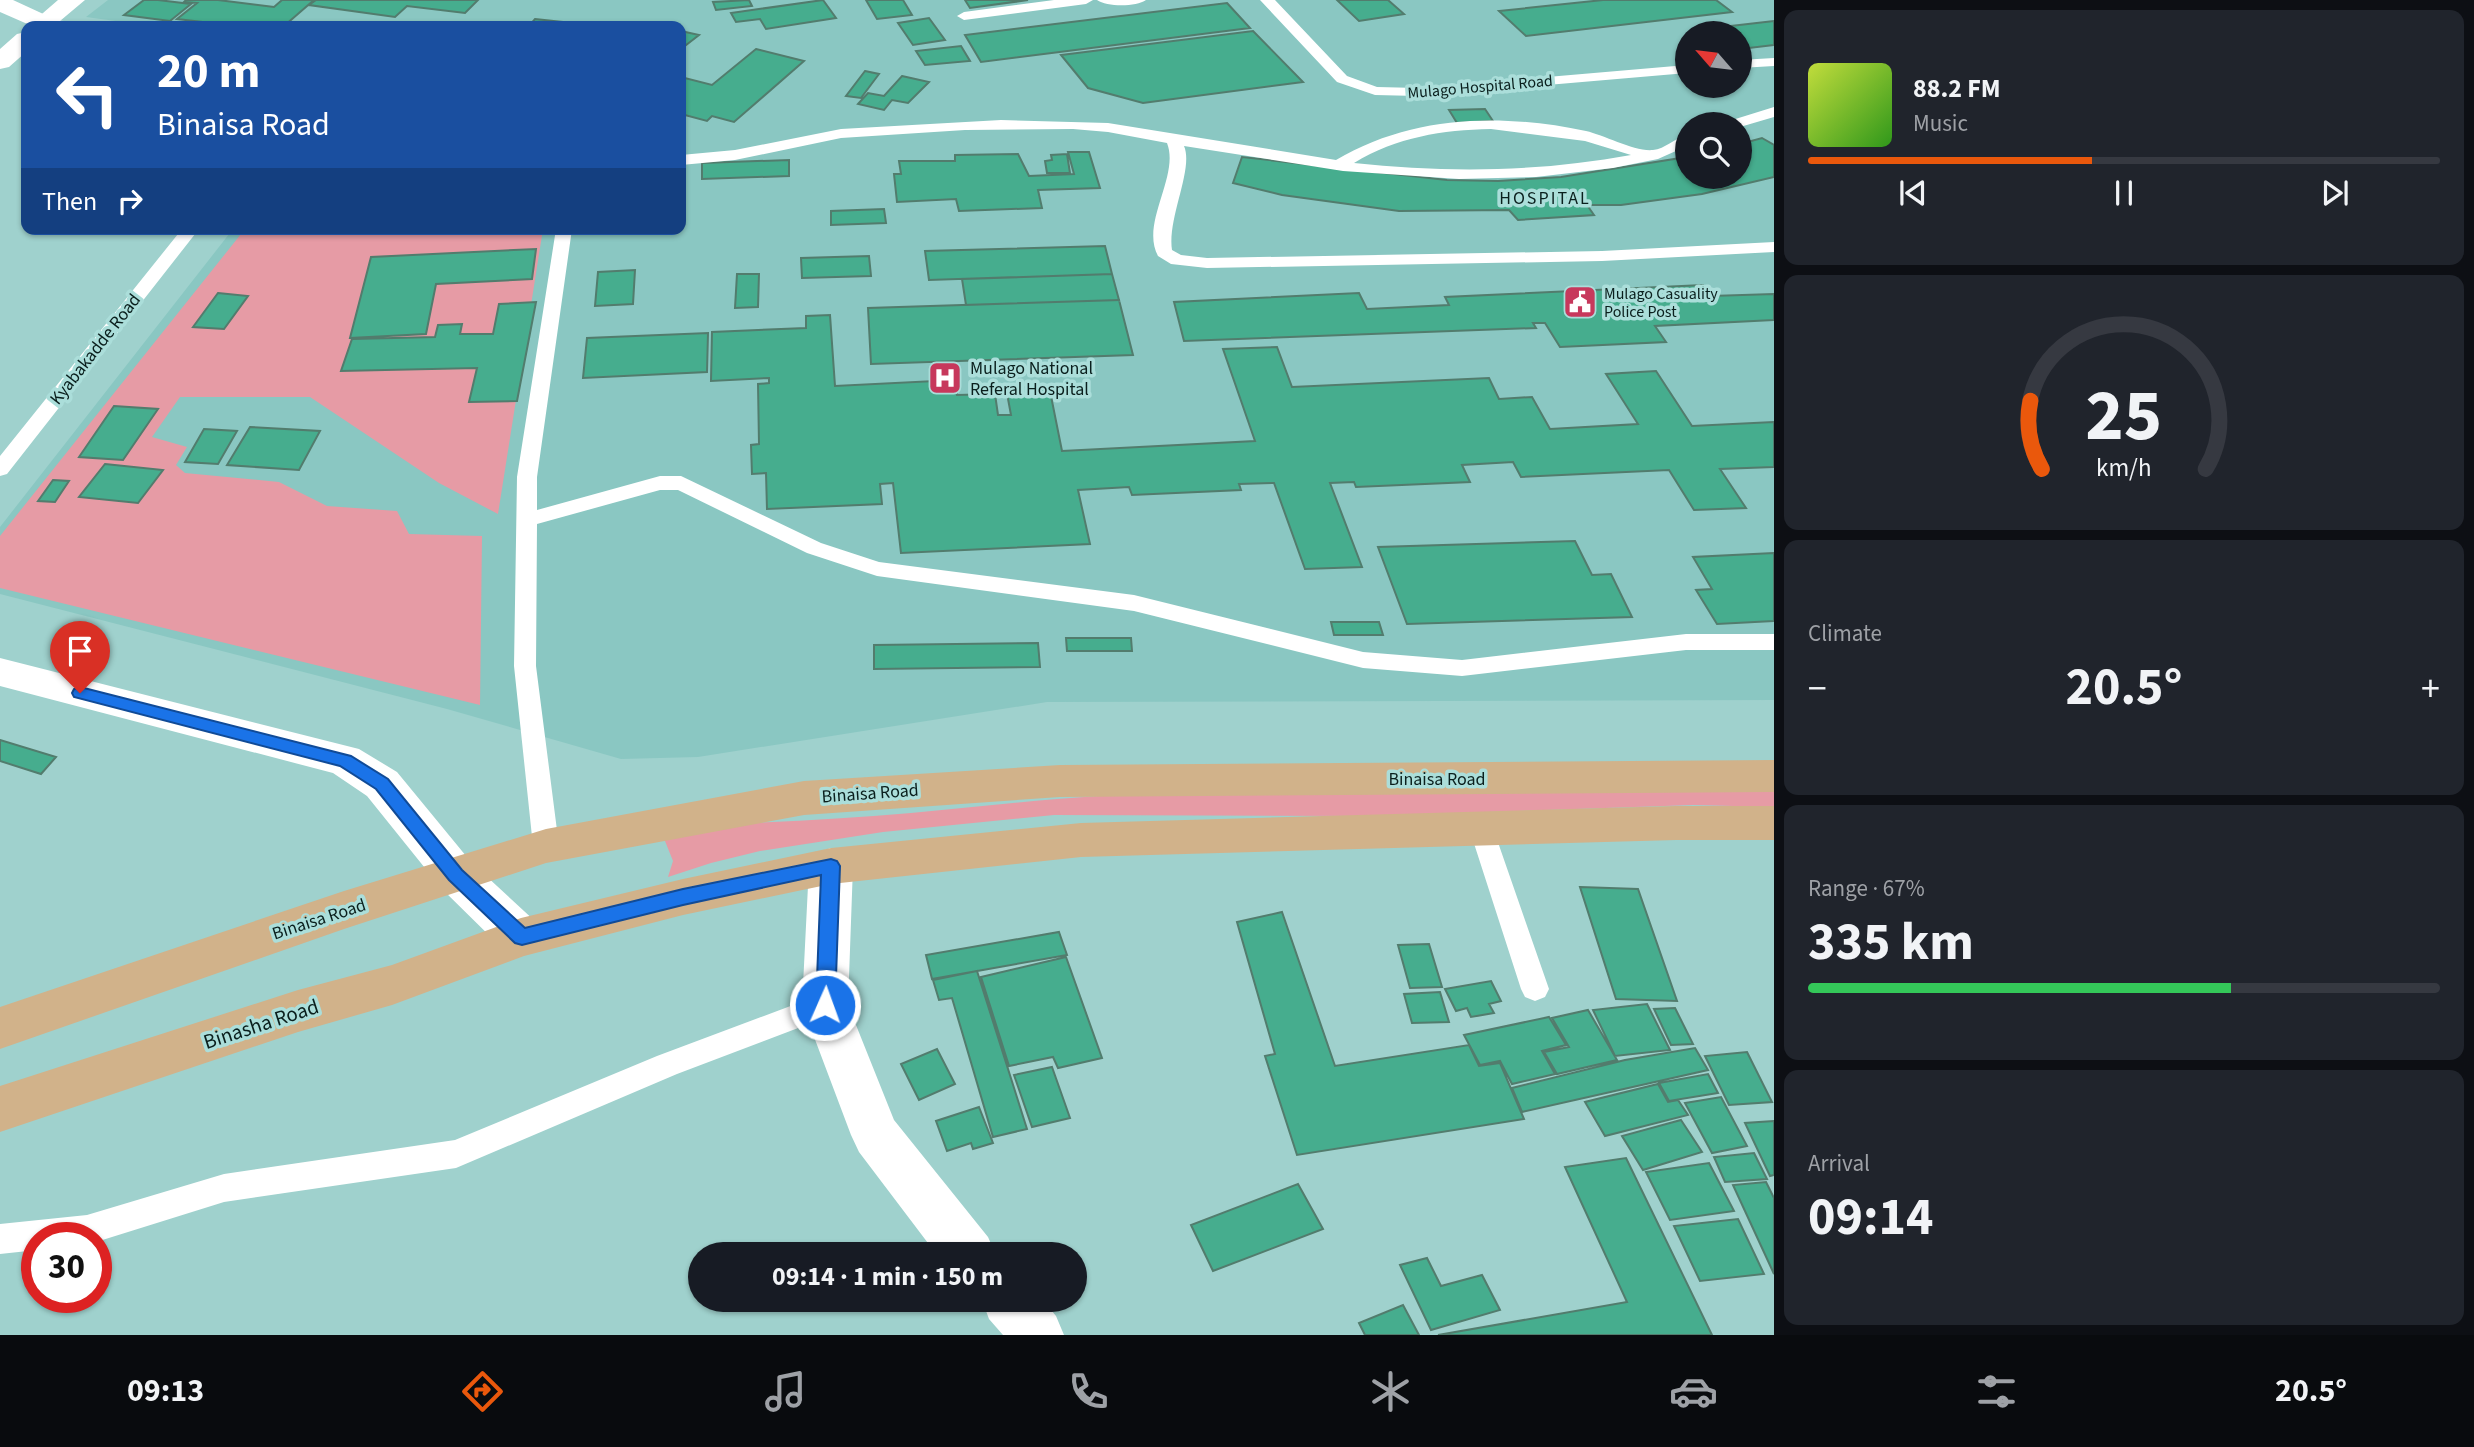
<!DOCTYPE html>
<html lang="en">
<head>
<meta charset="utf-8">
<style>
	body { margin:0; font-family:"Source Sans 3",sans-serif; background:#20242c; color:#f1f3f6; height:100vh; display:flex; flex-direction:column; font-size:26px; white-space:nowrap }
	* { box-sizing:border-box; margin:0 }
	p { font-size:23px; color:#9ea1a6 }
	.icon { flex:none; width:38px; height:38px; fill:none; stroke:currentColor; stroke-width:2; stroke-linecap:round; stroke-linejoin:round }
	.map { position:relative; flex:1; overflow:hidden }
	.drawer { display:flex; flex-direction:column; gap:10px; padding:10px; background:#0d0f14; width:700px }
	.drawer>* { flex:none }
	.hud { position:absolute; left:21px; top:21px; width:665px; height:214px; border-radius:14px; box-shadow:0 2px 5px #0004; background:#1a4fa0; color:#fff; overflow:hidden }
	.needle { width:46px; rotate:298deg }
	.controls { position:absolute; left:1675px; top:21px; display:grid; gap:14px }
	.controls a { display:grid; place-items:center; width:77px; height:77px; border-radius:50%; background:#171b24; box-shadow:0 2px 5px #0004; font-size:35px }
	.speed { position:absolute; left:21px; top:1222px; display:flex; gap:14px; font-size:35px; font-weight:700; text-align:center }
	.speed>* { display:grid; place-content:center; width:91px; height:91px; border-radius:50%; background:#171b24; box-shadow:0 2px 5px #0004; line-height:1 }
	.speed .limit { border:10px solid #d22; background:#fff; color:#111 }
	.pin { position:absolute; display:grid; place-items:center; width:60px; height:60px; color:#fff; margin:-72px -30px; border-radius:50% 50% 50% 0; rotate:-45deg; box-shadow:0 0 7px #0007 }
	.pin .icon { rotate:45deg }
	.me { position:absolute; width:77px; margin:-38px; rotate:2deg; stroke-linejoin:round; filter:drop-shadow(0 0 5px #0008) }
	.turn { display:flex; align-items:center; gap:24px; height:147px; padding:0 21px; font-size:32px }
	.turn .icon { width:91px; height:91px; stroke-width:2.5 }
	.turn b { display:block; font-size:49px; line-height:60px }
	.then { display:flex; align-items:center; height:66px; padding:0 21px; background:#0003; gap:14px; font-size:26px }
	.big { font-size:52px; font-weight:700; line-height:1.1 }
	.drawer .widget { flex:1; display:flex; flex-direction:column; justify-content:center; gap:10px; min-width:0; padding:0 24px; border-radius:14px; background:#20242c }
	.drawer .dial { align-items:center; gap:0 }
	.dial svg { height:182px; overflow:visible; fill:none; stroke:#363941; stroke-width:7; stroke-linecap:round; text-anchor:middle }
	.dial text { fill:#f1f3f6; stroke:none }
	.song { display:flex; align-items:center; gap:21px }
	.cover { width:84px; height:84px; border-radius:10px; background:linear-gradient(135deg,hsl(70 70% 55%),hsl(110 70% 35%)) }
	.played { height:7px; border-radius:4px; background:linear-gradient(90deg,#ea580c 45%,#363941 45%) }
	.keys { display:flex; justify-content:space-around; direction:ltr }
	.heat { display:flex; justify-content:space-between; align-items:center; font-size:38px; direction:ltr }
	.charge { height:10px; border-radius:5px; background:linear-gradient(90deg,#34c759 67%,#363941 0) }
	.trip { position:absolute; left:688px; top:1242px; width:399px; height:70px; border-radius:35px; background:#171b24; box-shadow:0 2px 5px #0004; font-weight:700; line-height:70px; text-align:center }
	.tab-bar { display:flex; height:112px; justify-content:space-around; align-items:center; background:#090b0e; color:#9ea1a6 }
	.tab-bar .icon { width:49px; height:49px }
	.tab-bar .current { color:#ea580c }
	.tab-bar b { font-size:32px; color:#f1f3f6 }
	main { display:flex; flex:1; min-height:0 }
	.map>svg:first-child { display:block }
	.built { fill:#8ac7c2; fill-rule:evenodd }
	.green { fill:#e69ba5 }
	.building { fill:#46ad8e; stroke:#527c6d; stroke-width:2 }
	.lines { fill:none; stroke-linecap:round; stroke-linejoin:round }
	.service { fill:#fff; fill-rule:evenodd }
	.minor { fill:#fff; fill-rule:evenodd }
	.tertiary { fill:#fff; fill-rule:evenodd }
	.primary { fill:#d1b28a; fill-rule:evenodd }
	.route { fill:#1a73e8; stroke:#114b97; stroke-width:2 }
	.labels { text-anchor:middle; stroke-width:7; stroke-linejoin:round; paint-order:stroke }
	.far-street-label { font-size:16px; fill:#0a1f1d; stroke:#abdeda }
	.far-poi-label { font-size:16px; fill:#0a1f1d; stroke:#abdeda; text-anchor:start }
	.far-quarter-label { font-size:18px; letter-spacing:2px; fill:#0a1f1d; stroke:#abdeda }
	.street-label { font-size:18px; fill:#0a1f1d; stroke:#abdeda }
	.poi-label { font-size:18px; fill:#0a1f1d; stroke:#abdeda; text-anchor:start }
	.near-street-label { font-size:21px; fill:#0a1f1d; stroke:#abdeda }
</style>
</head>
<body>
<main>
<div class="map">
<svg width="1774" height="1335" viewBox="0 0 1774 1335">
	<rect width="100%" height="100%" fill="#9fd1cd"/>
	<path class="built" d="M108,0H1774V700L1047,702L698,757L621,759L447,709L0,594V527L233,229H681V26H153L86,17ZM1687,33H1740V86H1687ZM1687,124H1740V177H1687Z"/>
	<path class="green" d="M245,229H543L498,514L439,483L310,397H180L152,437L187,447L176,465L185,473L279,482L327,506L397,511L409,534L482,536L480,705L0,588V536Z
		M1774,790V807L1693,805L1368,816L1054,815L883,832L760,851L711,863L668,877L673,861L659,826C743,824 827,820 911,813C974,807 1036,800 1098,796Z"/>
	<path class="building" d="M144,0H158L191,4L170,21L124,15Z
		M186,0H218L274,7L282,0H314L284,26H237L177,19L197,3L184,2Z
		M316,0H478L465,13L407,6L395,17L309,5Z
		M749,0L752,6L716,10L713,2Z
		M823,0L836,18L766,29L760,19L736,22L731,13Z
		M866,0H903L912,15L877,19Z
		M965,0H1028L970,8Z
		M1337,0H1388L1404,14L1359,21Z
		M1603,0H1716L1732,12L1526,36L1499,11Z
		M1227,3L1250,28L981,62L965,35Z
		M929,18L945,40L913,45L898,23Z
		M535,19L591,25L529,26Z
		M1774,21V45L1749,48L1740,41V33H1729L1722,27Z
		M681,31L699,35L681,49Z
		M1253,31L1303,82L1143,103L1088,88L1061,55Z
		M961,46L970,61L925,65L916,51Z
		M756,49L804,61L734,122L712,116L707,121L681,114V77L712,85Z
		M865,71L879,74L861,98L846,96Z
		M902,76L929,82L908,103L892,100L884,110L858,104L868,93L884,96Z
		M1485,109L1493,121L1457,123L1449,110Z
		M1762,138L1774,145V177L1702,194L1621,205H1587L1594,215L1518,220L1509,210L1399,211L1282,195L1233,183L1242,157L1447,180L1498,181L1561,177L1687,157V177H1740V144Z
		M1068,152H1089L1100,188L1038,190L1042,208L959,211L956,199L897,202L894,174H901L899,161H955V155L1018,154L1029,176L1074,174Z
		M1067,154L1070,173H1047L1045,161L1052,160L1051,155Z
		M789,160V176L702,179V163Z
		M884,209L886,223L831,225V211Z
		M1105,246L1112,274L929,280L925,251Z
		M536,249L532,279L436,284L426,334L350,338L371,257Z
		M869,256L871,276L802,278L801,258Z
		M635,270L633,304L595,306L598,272Z
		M737,274H759L758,307L735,308Z
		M1112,274L1119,300L966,305L962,279Z
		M1703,285L1711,296L1774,294V320L1655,326L1666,342L1560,347L1545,323H1533L1536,328L1184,341L1174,302L1359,293L1367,309L1449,305L1445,297Z
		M218,293L248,296L224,329L193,327Z
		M1119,300L1133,355L871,364L868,308Z
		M536,302L517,401L469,402L477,368L341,371L352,339L435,337L438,325L462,324L460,334H493L499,304Z
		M830,315L835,386L955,380L957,395L995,394L998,415H1011L1006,388L1049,386L1062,451L1255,441L1223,349L1277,347L1292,387L1489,378L1499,399L1532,397L1550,429L1638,424L1606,374L1656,371L1692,426L1774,422V467L1720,469L1746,508L1694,510L1669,470L1521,477L1513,462L1462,465L1470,482L1356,487L1354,482L1330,483L1362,567L1305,569L1274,483L1239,484L1241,490L1132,495L1129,487L1078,490L1090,544L901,553L893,483L880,484L882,504L767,509L766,473L752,474L751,445L759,444L758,384L769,383V378L711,381L712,332L806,328V316Z
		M708,333L707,372L583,378L587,338Z
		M114,406L158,409L123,460L79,457Z
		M250,427L320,431L299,470L227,465Z
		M204,429L237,431L218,464L185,462Z
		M105,464L163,470L138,503L79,497Z
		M53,480L69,481L55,502L38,501Z
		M1575,541L1592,575L1611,574L1632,617L1407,624L1378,547Z
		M1774,553V621L1717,624L1696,590L1712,589L1693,557Z
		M1331,622H1379L1383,635H1334Z
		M1066,638H1131L1132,651H1067Z
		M1038,643L1040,667L874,669V645Z
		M0,740L56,757L41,774L0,761Z
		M1580,887L1638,889L1677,1001L1616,999Z
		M1282,912L1335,1066L1469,1045L1479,1066L1500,1063L1524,1119L1297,1155L1265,1056L1275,1054L1237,922Z
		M1059,932L1067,955L932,979L926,955Z
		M1429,944L1442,987L1410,988L1398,945Z
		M1066,957L1102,1058L1058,1068L1053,1057L1009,1066L981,977Z
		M977,971L1027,1129L993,1137L952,998L939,1000L933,980Z
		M1491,981L1501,1001L1489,1004L1494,1013L1471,1017L1467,1008L1456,1011L1445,989Z
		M1440,992L1449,1022L1412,1023L1404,994Z
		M1647,1004L1670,1050L1615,1056L1593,1010Z
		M1675,1008L1693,1044L1671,1045L1654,1009Z
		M1588,1010L1617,1060L1557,1074L1544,1052L1569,1047L1552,1018Z
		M1549,1017L1566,1045L1542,1051L1555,1074L1512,1084L1500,1061L1480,1065L1464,1035Z
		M1695,1048L1708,1070L1522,1112L1512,1088L1625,1060Z
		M937,1049L955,1084L919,1100L901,1064Z
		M1747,1052L1772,1102L1729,1105L1705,1056Z
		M1052,1067L1070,1118L1032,1127L1014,1075Z
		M1708,1074L1718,1093L1669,1101L1659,1083Z
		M1658,1084L1668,1102L1678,1100L1688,1115L1605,1136L1585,1102Z
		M1721,1097L1747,1146L1712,1153L1685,1103Z
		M979,1107L993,1143L973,1149L971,1143L947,1151L936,1121Z
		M1681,1120L1702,1152L1643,1170L1622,1136Z
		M1774,1121V1175L1770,1176L1745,1123Z
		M1754,1153L1767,1179L1725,1182L1714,1157Z
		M1626,1158L1712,1335H1438L1627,1302L1565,1167Z
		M1709,1163L1734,1211L1670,1220L1646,1172Z
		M1766,1182L1774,1198V1274L1733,1185Z
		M1298,1184L1323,1229L1213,1271L1191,1225Z
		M1738,1219L1764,1274L1700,1281L1674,1226Z
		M1427,1258L1441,1286L1482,1275L1500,1310L1431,1330L1400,1265Z
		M1403,1305L1419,1335H1365L1359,1323Z"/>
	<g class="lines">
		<path class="service" d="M1054,0H1093L1086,4L964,20L957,16L964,12Z
			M1097,0H1146C1136,7 1107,7 1097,0Z
			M1260,0H1275L1347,76L1377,87L1418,88L1687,65V73L1418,96L1375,95L1337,82Z
			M44,19L74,22L81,26H39V20Z
			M1774,58V66L1740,68V60Z
			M1774,107V117L1740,127V124H1726L1729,121Z
			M1001,120L1108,123L1336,160C1412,115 1500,113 1586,131C1604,135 1635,152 1653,150C1665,149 1675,138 1687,135V146L1658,159L1613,168L1536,177L1459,179L1343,171L1184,146C1194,169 1167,218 1172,250L1181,255L1207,258L1602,251L1774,242V252L1602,261L1207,268L1171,264L1158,256C1140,223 1180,176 1167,143L1108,132L1073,129L965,130L841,138L735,160L681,165V155L735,150L841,129ZM1491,129L1585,141L1631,155C1539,172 1447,173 1354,163C1397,137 1442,130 1491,129Z
			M182,229H199L7,474L0,476V456Z
			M556,229H572L537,477V510L660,476H681L821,543L879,562L1134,595L1363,652L1462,660L1686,634H1774V650H1686L1462,676L1363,668L1134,611L877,576L807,553L678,490H660L537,524L536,666L559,846L555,853L546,856L537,853L533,846L514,666L517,477Z
			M1481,818L1490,821L1493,828L1549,989L1545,997L1535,1001L1525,997L1521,989L1469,828L1472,821Z
			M825,993L835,996L839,1005L835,1014L677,1074L456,1168L224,1202L96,1242V1237H37V1250L0,1254V1224L87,1215L224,1174L455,1140L657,1056Z"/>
		<path class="minor" d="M0,0H13L52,18L56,23L54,26H32L0,12Z
			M831,848L846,853L853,866L848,1005L894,1120L988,1237L996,1255H937L859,1152L851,1135L802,1005L809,866L816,853Z
			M982,1300H1043L1056,1316L1064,1335H1003L989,1319Z"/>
		<path class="tertiary" d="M58,0H85L54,26H28Z
			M26,32V52L9,67L0,69V49L17,34Z
			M0,658L359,749L397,772L471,862L537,923L543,937L537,951L521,956L505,951L441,888L367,796L333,773L0,686Z"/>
		<path class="primary" d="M1774,760V792L1060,797L804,815L546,863L344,929L0,1049V1007L344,891L546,829L804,781L1060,765Z
			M1676,806H1774V840H1676L1081,857L831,884L683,915L524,956L392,1005L298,1032L0,1132V1086L298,990L392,965L521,918L683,879L831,848L1081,823Z"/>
	</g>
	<path class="route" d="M80,687L351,756L388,779L462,870L525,928L683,889L831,859L837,861L840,866L835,1005L832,1011L825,1014L819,1011L816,1005L821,875L683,905L522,945L515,943L449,880L376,789L340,766L74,697L72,693L74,689Z"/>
	<defs>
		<symbol id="civic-square" viewBox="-11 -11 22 22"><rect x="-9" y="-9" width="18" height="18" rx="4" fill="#c7385c" stroke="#abdeda"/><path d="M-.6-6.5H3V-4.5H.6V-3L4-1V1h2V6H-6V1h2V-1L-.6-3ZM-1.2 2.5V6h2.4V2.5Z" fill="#fff"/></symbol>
		<symbol id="hospital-square" viewBox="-11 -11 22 22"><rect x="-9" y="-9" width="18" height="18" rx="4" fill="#c7385c" stroke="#abdeda"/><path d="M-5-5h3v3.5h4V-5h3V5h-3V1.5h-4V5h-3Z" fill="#fff"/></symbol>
	</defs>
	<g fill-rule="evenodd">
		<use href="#civic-square" x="1561" y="283" width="38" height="38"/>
		<use href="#hospital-square" x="926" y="359" width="38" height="38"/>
	</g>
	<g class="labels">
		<g class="far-street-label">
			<text transform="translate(1480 86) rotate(-5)" y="6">Mulago Hospital Road</text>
		</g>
		<g class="far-poi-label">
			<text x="1604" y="299">Mulago Casuality<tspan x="1604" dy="18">Police Post</tspan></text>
		</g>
		<g class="far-quarter-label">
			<text x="1545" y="204">HOSPITAL</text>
		</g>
		<g class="street-label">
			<text transform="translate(95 349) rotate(-52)" y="6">Kyabakadde Road</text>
			<text x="1437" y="785">Binaisa Road</text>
			<text transform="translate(870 793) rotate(-4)" y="6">Binaisa Road</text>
			<text transform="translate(319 919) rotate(-18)" y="6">Binaisa Road</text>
		</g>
		<g class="poi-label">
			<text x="970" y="374">Mulago National<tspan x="970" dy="21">Referal Hospital</tspan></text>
		</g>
		<g class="near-street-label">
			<text transform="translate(261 1024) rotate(-18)" y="7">Binasha Road</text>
		</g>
	</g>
</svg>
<div class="controls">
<a><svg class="needle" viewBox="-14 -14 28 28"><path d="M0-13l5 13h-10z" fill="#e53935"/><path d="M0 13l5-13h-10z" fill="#9ea1a6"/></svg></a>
<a><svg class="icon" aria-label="search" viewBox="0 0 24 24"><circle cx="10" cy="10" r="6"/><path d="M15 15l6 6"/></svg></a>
</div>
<div class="speed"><div class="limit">30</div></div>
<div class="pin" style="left:80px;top:693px;background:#d93025"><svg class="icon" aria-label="arrive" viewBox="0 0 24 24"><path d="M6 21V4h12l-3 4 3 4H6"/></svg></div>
<svg class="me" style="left:825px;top:1005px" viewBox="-20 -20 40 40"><circle r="17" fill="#1a73e8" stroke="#fff" stroke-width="3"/><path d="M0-11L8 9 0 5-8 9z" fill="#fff"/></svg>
<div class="trip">09:14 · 1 min · 150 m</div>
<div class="hud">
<div class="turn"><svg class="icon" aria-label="left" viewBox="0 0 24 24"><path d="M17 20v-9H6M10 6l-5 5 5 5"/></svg><div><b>20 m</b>Binaisa Road</div></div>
<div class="then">Then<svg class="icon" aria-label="right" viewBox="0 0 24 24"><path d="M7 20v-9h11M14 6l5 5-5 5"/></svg></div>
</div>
</div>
<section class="drawer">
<div class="widget">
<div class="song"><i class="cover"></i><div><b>88.2 FM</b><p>Music</p></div></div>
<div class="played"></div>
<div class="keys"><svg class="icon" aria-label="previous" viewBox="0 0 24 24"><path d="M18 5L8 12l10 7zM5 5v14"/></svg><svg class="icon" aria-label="pause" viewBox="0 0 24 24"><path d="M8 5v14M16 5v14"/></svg><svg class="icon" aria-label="next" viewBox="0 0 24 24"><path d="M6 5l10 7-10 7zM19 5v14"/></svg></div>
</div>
<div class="widget dial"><svg viewBox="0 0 100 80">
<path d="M14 69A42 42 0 1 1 86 69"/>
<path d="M14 69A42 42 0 0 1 9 39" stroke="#ea580c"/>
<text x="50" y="56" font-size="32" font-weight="700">25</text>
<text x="50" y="72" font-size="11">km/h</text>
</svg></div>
<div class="widget"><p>Climate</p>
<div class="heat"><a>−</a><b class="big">20.5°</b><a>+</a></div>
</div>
<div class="widget"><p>Range · 67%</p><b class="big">335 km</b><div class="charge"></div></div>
<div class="widget"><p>Arrival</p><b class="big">09:14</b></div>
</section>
</main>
<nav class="tab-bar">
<b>09:13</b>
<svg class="icon current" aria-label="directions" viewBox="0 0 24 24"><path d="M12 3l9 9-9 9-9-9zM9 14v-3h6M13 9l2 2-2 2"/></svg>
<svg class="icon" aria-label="music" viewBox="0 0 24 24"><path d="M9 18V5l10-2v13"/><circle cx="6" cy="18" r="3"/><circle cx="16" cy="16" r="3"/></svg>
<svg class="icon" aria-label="phone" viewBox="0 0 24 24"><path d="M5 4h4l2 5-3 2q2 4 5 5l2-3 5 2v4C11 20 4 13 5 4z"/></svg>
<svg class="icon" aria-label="climate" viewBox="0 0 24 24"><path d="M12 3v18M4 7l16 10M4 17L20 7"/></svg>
<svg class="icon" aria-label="car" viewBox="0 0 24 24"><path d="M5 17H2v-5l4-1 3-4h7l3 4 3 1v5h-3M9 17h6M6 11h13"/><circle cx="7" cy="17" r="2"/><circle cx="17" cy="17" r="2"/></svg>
<svg class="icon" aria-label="filters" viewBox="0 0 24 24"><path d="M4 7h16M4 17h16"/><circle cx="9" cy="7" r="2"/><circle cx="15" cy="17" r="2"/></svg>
<b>20.5°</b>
</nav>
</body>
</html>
